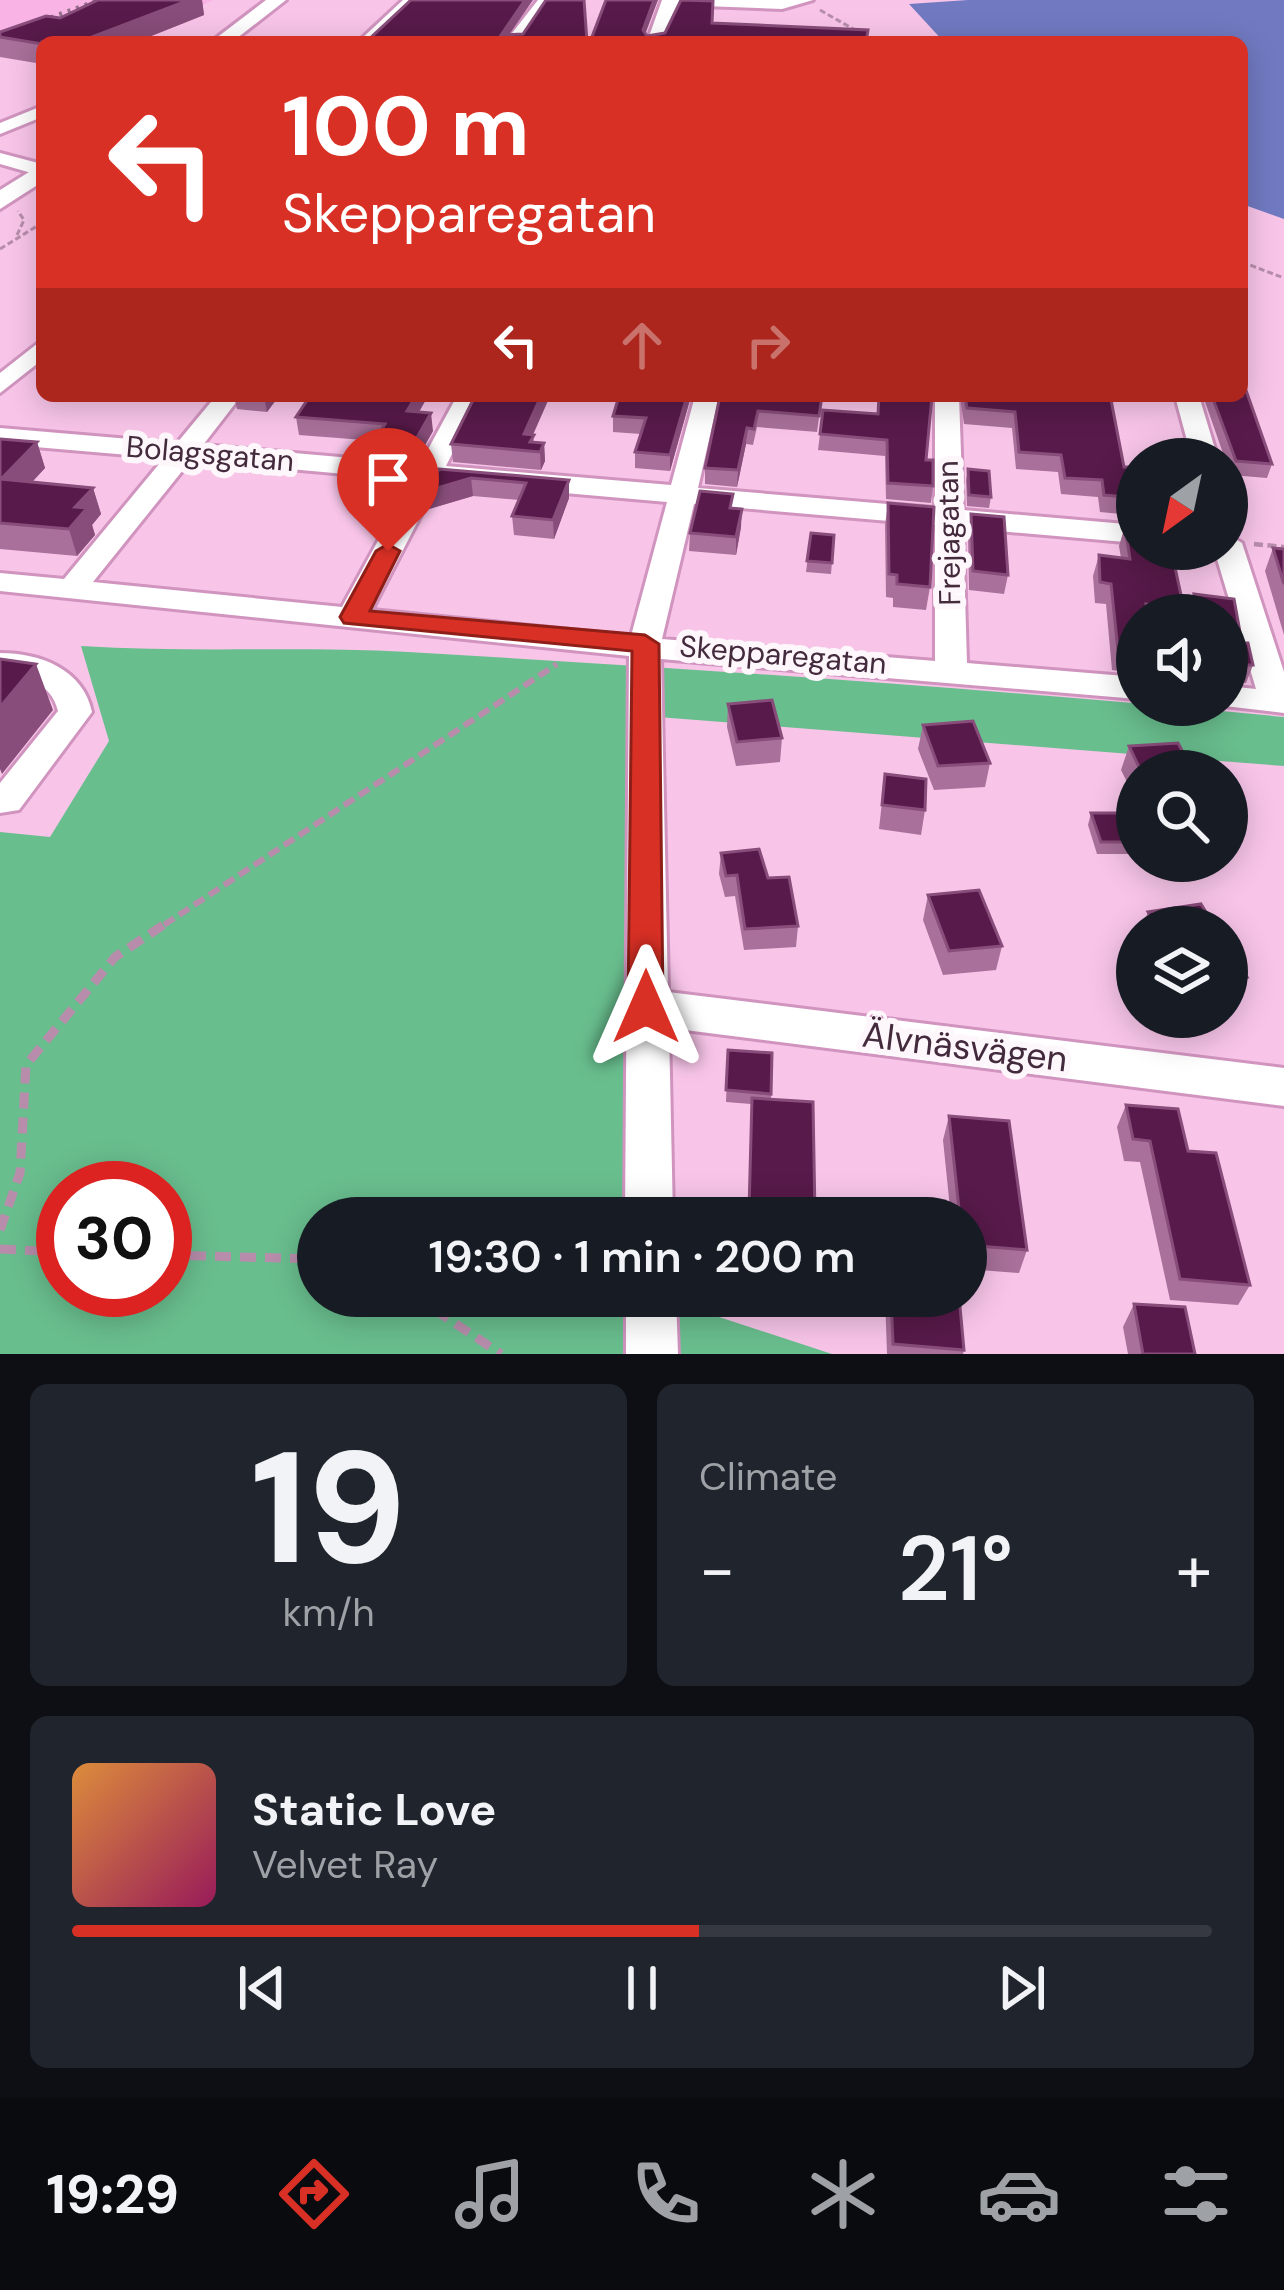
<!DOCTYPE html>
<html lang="en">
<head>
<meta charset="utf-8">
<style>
	body { margin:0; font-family:"DM Sans",sans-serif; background:#20242c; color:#f1f3f6; height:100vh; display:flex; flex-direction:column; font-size:45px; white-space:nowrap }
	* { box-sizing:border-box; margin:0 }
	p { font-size:39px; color:#9ea1a6 }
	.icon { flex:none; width:66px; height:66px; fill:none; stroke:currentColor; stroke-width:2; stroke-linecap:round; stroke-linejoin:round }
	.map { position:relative; height:1354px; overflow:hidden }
	.details { display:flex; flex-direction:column; gap:30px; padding:30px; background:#0d0f14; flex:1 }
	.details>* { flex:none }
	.banner { position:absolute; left:36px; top:36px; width:1212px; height:366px; border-radius:18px; box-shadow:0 6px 30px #0003; background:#d93025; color:#fff; overflow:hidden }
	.needle { width:78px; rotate:213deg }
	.buttons { position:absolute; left:1116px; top:438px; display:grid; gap:24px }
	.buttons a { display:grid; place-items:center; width:132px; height:132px; border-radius:50%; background:#171b24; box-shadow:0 6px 30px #0003; font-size:60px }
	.speed { position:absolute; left:36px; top:1161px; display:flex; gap:24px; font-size:60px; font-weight:700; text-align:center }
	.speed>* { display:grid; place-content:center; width:156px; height:156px; border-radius:50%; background:#171b24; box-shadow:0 6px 30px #0003; line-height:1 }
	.speed .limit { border:18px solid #d22; background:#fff; color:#111 }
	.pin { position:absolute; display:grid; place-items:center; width:102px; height:102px; color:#fff; margin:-123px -51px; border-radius:50% 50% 50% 0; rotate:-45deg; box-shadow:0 0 12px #0007 }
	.pin .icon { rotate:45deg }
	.me { position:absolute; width:132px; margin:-66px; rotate:0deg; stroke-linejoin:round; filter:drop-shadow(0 0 9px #0008) }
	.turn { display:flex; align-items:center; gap:42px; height:252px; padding:0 48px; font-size:54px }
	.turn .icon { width:156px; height:156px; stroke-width:2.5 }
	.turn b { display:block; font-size:84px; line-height:102px }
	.lanes { display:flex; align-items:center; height:114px; padding:0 48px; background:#0003; justify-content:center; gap:60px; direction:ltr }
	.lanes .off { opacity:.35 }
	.big { font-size:90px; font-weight:600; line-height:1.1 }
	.details .widget { flex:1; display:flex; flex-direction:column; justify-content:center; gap:18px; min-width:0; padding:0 42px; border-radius:18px; background:#20242c }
	.details .dial { align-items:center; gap:0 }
	.dial b { font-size:156px; line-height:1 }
	.song { display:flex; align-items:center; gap:36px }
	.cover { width:144px; height:144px; border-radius:18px; background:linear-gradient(135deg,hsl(30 70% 55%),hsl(330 70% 35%)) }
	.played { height:12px; border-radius:6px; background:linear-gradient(90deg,#d93025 55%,#363941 55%) }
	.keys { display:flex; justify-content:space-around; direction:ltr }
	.heat { display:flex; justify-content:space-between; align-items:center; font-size:66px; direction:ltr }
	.details .tiles { flex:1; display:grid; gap:30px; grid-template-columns:1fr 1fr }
	.widget:last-child { grid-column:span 2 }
	.trip { position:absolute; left:297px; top:1197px; width:690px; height:120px; border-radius:60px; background:#171b24; box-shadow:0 6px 30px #0003; font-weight:600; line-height:120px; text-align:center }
	.tab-bar { display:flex; height:192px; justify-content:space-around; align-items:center; background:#090b0e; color:#9ea1a6 }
	.tab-bar .icon { width:84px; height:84px }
	.tab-bar .selected { color:#d93025 }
	.tab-bar b { font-size:54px; color:#f1f3f6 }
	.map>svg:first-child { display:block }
	.built { fill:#f9b4e5 }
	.forest { fill:#69be8e; fill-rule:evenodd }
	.water { fill:#717ac1 }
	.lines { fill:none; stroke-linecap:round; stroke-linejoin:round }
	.minor-casing { stroke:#d094bf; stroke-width:6 }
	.major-casing { stroke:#d094bf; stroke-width:6 }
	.path-far3 { stroke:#b78dab; stroke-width:3; stroke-dasharray:6 3; stroke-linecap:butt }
	.path-far2 { stroke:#b78dab; stroke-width:4.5; stroke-dasharray:9 4.5; stroke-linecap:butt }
	.path-far1 { stroke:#b78dab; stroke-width:6; stroke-dasharray:12 6; stroke-linecap:butt }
	.path { stroke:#b78dab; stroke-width:9; stroke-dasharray:16 9; stroke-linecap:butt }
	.minor { fill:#fff; fill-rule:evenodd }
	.major { fill:#fff; fill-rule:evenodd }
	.rail { stroke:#94708a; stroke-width:4.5; stroke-dasharray:3 6; stroke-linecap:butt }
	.wall { fill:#a8709a }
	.shaded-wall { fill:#884d7a }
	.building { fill:#581a4a; stroke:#884d7a; stroke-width:3 }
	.route { fill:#d93025; stroke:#8d1f18; stroke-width:3 }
	.labels { text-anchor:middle; stroke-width:12; stroke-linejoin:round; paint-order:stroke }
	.street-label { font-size:30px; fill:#432a3c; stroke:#fdf6fb }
	.near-street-label { font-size:36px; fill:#432a3c; stroke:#fdf6fb }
</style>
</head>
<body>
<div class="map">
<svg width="1284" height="1354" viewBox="0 0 1284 1354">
	<rect width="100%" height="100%" fill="#f8c5e9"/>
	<path class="built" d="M0,0H213L193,10L194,19L138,42H42L0,52Z"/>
	<path class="forest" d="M81,646C190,653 299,646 408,652C701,669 995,689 1284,717V766L645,716L647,1218H318V1296H655L832,1354H0V832L50,837L109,741ZM63,1188H165V1290H63Z"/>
	<path class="water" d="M968,0H1284V219L1242,204V42H944L909,4Z"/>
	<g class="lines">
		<defs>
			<path id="minor" d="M403,0H418L374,42H358Z
				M538,0H552L520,42H505Z
				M662,0H813L782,9L678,5L661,42H647Z
				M42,106V117L0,134V123Z
				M0,153L42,164V176L0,164Z
				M42,340V360L0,393V373Z
				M216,396H241L203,445L420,464L457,396H481L446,466L671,485L695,396H719L698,488L935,508V396H959L963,510L1137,525V543L963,528L967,663L1137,677V699L661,659L668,992L1284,1068V1106L669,1028L673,1218H625L629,656L0,591V573L64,579L164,458L0,444V428L177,443ZM191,460L411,480L342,607L93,582ZM438,482L667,502L631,636L372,610ZM694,504L935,525V661L662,639Z
				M1175,396H1199L1218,459H1192Z
				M1227,534L1242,543L1284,672V713L1216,705H1227V686L1256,689L1214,549H1227Z
				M0,653C40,653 83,669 92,712L19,810L0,813V783L58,711C52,684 25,674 0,673Z
				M626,1296H676L678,1354H626Z"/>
			<path id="major" d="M266,0H286L232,42H211Z
				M42,164V182L0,209V190Z"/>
		</defs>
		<use href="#minor" class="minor-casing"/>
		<use href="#major" class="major-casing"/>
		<path class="path-far3" d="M820,10L876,42
			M17,235L24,220L18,211
			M0,249L42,223
			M1242,262L1284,278"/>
		<path class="path-far2" d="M1254,544L1284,547"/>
		<path class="path-far1" d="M164,925L557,664"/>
		<path class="path" d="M0,1230L20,1173L26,1065L115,957L168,922
			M0,1249L63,1252
			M165,1255L318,1259
			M414,1296L501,1354"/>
		<use href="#minor" class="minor"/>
		<use href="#major" class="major"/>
		<path class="rail" d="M0,36L99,0"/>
	</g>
	<path class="wall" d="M98,0H202L204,15L136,42H42V64L0,57V32L60,18Z
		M234,396H279L267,412L237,409Z
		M310,396H428L419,412L433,431L417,459L379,456L377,441L299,435L296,417Z
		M475,396H550L533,435L534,443H544L545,461L541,470L453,462L451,444Z
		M691,396L670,471L635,468V452L641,434L613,432V416Z
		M720,396H822L817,432L757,427L753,445L746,444L737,487L705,484V468Z
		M878,396H932L926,460L933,486L931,503L886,499L885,456L818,450L823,410L877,414Z
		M960,396H1062L1124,467L1137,498L1132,515L1100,512L1098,497L1061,494L1058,472L1016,469L1012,428L964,424Z
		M1203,396H1242L1272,464L1267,478L1231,475L1227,459H1225Z
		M0,439L37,442L45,468L32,482L93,488L101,514L92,525L95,535L77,556L0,549Z
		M401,462L404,484L392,506L352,502L349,480Z
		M439,469L569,480V498L554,539L514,535L512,516L519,500L473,496L429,509L427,491Z
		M968,469L991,497L989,508L967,506L966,480Z
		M888,503L930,587L926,610L893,607V598L886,597L885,525Z
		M732,508L741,527L736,555L689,551L690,533Z
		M971,514L1008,575L1004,594L969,590L968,533Z
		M1125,526L1184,609L1182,615H1137V674L1112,670L1106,604L1095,603L1093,576L1099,555L1121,558L1119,546Z
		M811,533L834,535L831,574L806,572Z
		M1273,548L1284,549V635L1265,571Z
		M1194,594L1234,599L1242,643H1248L1253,665L1246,683L1227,684V615H1189Z
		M728,704L782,738L780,762L736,766L727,727Z
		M923,725L990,763L985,787L934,790L918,749Z
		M1129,746L1193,771H1137V802L1121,770Z
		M885,774L925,810L921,835L879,829Z
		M1091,813L1137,835L1135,854H1097L1088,825Z
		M721,853L768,878L798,926L796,947L744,950L735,896L725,897L719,874Z
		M928,895L1002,946L996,970L943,975L923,920Z
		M1148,912L1215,927H1142Z
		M1227,945L1247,977L1236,1001L1227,1003Z
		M728,1050L772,1053L771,1099L813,1102L814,1218H748L751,1104L726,1102Z
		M1126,1105L1188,1151L1250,1285L1238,1305L1170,1300L1140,1162L1124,1161L1117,1127Z
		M949,1116L1027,1250L1019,1273L966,1269V1218H951L943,1140Z
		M885,1296H959L964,1350L963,1354H887Z
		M1134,1304L1195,1354H1128L1123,1327Z"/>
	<path class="shaded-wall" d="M189,0H202L204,15L136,42H79Z
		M525,0H533L504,42L501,35Z
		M654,0H658L643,40V30Z
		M264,396H279L267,412Z
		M416,396H428L409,429L407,411Z
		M541,396H550L525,452L524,434Z
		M687,396H691L670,471V455Z
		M431,413L433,431L417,459L415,441Z
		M747,428L746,444L737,487L738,470Z
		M37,442L45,468L10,506L1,479Z
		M544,443L545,461L541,470L540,452Z
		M401,462L404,484L392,506L389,484Z
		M471,478L473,496L429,509L427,491Z
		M569,480V498L554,539L553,520Z
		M93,488L101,514L92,525L95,535L77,556L69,529L75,507Z
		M742,509L741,527L736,555V537Z
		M36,664L53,710L2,774L0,769V707Z"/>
	<path class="building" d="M98,0H189L79,42H42V44L0,37V32L46,16L60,18Z
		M411,0H525L501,35L523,34L546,0H584L587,42H366Z
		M606,0H654L643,30L647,36L665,33L681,0L713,1L712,23L868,30L866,42H590Z
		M1242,379L1272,464L1236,461L1212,396H1242Z
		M310,396H416L407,411L431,413L415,441L377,438L385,424L296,417Z
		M475,396H541L524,434L534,435L530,442L544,443L540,452L451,444Z
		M619,396H687L670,455L635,452L646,418L613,416Z
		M720,396H822L819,416L758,411L754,429L747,428L738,470L705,468Z
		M879,396H932L926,460H933V486L888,483L887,440L820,434L823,410L878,414Z
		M965,396H1062L1111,400L1124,467H1131L1137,498L1104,495L1102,480L1065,478L1061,455L1019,452L1015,412L967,408Z
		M0,439L37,442L1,479L93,488L75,507L87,508L69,529L0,523Z
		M362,459L401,462L389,484L349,480Z
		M439,469L569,480L553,520L512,516L526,483L471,478L427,491Z
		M968,469L989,471L991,497L969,495Z
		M700,491L733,494L730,508L742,509L736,537L690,533Z
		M888,503L934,507L930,587L897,584V575L889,574Z
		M971,514L1004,517L1008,575L973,571Z
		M1125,526L1137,527V549H1171L1184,609L1146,604L1147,615H1137V652L1118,650L1111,584L1100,582L1099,555L1130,559Z
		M811,533L834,535L832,563L807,561Z
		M1273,548L1284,549V584Z
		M1194,594L1234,599L1242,643H1248L1253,665H1227V615H1198Z
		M0,659L36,664L0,707Z
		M772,700L782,738L737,742L728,704Z
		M973,721L990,763L938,766L923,725Z
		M1178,743L1193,771H1141L1129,746Z
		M885,774L926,779L925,810L882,805Z
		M1091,813H1129L1137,835V842H1101Z
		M759,849L768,878L789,877L798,926L745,929L737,875L726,876L721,853Z
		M979,890L1002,946L949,951L928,895Z
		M1201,904L1215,927H1157L1148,912Z
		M1227,945L1247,977L1227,980Z
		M728,1050L772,1053L771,1094L726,1090Z
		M752,1098L813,1102L815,1216L749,1211Z
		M1126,1105L1178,1109L1188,1151L1216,1153L1250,1285L1180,1279L1150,1141L1133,1139Z
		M949,1116L1009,1121L1027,1250L966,1245V1218H960Z
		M891,1296H959L964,1350L893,1344Z
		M1134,1304L1185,1307L1195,1354H1143Z"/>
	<path class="route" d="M388,544L400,551L370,611L645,635L659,644L663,1007L658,1017L646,1021L633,1017L628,1007L632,651L344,623L340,617L376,551Z"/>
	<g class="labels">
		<g class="street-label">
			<text transform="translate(210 454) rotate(5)" y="10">Bolagsgatan</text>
			<text transform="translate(949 533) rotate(-91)" y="10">Frejagatan</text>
			<text transform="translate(783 655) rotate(5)" y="10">Skepparegatan</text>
		</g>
		<g class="near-street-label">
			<text transform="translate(965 1046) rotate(7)" y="13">Älvnäsvägen</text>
		</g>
	</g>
</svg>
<div class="buttons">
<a><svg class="needle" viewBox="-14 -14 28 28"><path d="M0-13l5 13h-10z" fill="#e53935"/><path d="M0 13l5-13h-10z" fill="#9ea1a6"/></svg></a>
<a><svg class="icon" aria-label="sound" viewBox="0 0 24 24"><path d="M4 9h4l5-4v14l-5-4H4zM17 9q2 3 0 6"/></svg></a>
<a><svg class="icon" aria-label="search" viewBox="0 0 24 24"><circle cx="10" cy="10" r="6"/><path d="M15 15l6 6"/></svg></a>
<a><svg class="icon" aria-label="layers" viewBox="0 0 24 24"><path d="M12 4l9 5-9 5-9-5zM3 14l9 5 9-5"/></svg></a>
</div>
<div class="speed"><div class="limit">30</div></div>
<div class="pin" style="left:388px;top:551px;background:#d93025"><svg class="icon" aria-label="arrive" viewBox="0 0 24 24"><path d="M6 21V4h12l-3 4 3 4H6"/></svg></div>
<svg class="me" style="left:646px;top:1007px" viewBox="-20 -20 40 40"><path d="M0-17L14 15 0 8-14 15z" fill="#d93025" stroke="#fff" stroke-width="4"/></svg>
<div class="trip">19:30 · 1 min · 200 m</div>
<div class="banner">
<div class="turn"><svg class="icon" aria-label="left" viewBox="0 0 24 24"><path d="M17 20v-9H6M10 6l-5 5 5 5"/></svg><div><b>100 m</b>Skepparegatan</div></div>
<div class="lanes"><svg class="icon" aria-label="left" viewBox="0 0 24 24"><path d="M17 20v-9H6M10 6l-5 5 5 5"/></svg><svg class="icon off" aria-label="ahead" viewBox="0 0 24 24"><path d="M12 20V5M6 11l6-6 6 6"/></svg><svg class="icon off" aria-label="right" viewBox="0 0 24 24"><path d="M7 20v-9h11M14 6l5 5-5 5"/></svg></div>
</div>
</div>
<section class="details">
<div class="tiles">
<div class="widget dial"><b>19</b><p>km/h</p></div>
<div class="widget"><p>Climate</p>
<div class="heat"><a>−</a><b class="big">21°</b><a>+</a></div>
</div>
<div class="widget">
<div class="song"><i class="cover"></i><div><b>Static Love</b><p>Velvet Ray</p></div></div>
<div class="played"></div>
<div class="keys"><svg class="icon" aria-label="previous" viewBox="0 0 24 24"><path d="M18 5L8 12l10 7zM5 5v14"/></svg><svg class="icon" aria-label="pause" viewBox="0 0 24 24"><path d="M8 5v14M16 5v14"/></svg><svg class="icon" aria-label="next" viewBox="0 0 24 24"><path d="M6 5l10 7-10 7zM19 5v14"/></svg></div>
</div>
</div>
</section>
<nav class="tab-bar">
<b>19:29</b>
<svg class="icon selected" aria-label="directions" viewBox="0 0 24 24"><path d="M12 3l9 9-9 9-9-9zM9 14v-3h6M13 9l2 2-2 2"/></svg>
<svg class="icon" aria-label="music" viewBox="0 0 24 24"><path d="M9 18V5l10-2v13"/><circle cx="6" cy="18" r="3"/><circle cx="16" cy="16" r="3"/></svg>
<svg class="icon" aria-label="phone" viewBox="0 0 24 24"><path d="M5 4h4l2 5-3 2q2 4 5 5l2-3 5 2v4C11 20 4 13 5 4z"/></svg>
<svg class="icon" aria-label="climate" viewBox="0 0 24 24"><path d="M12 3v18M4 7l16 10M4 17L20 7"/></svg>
<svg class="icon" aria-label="car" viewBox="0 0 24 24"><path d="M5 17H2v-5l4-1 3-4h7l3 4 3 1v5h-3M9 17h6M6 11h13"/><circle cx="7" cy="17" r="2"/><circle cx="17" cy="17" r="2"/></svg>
<svg class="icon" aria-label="filters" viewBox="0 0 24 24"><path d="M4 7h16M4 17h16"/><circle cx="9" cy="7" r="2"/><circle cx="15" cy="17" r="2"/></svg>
</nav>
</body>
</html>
